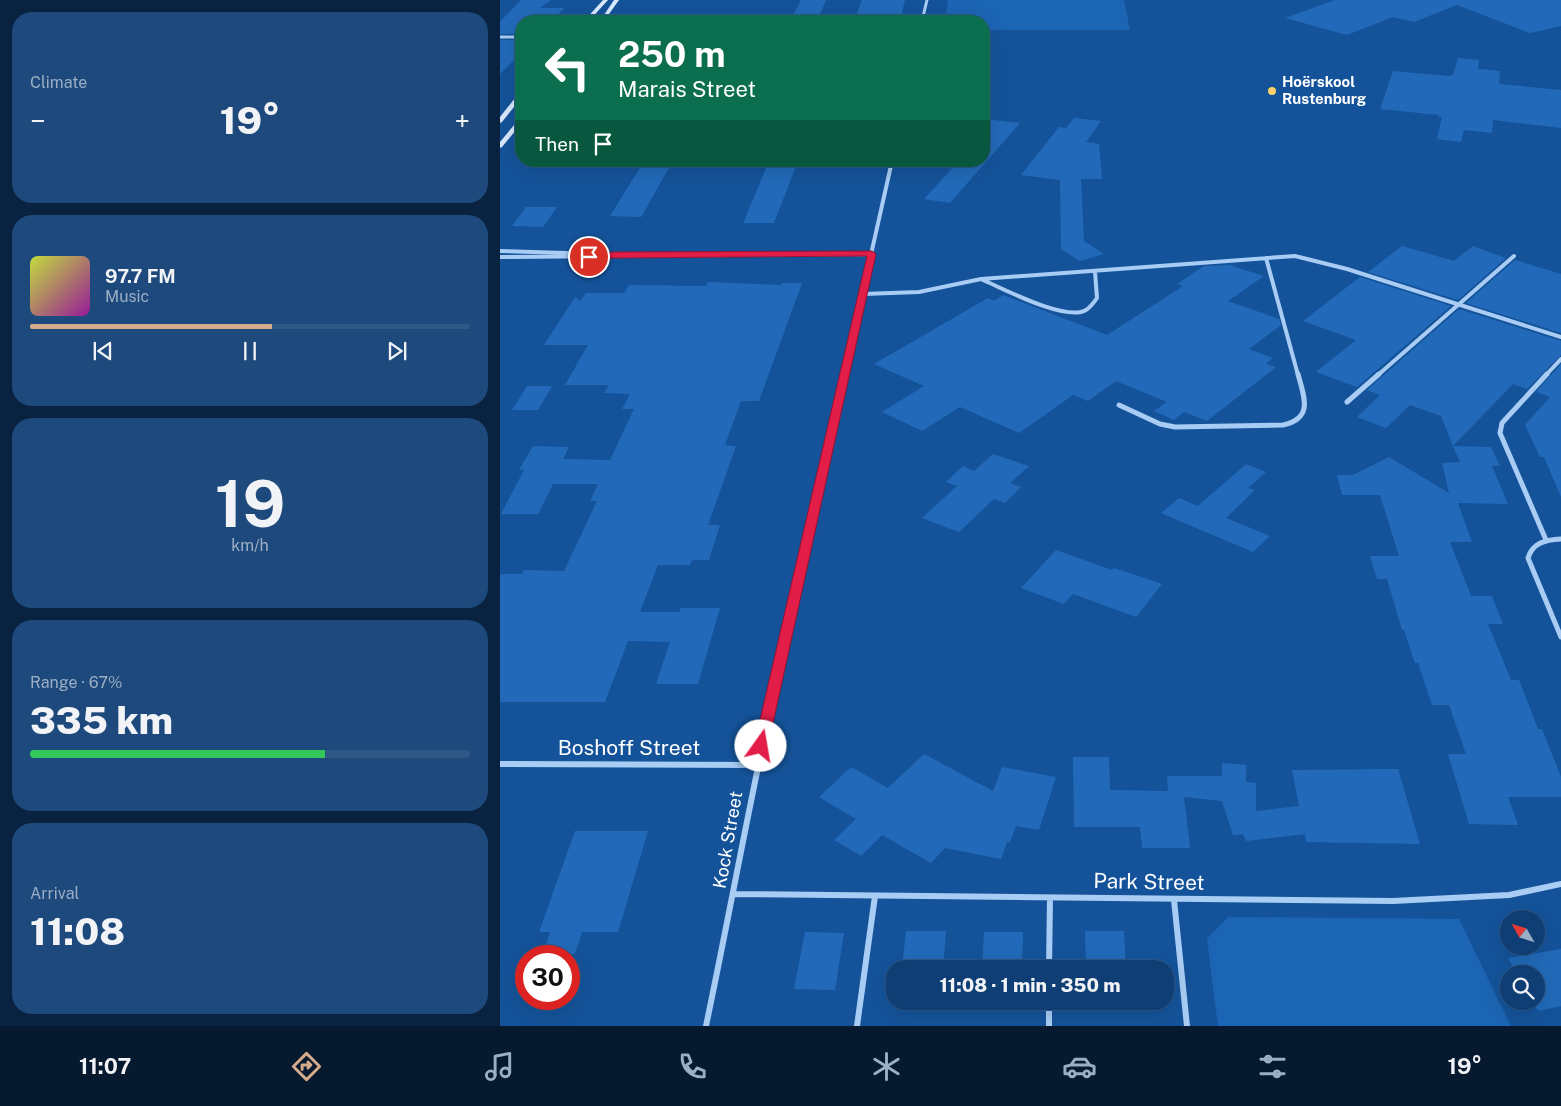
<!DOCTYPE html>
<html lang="en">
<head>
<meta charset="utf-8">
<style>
	body { margin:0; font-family:"Public Sans",sans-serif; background:#1d497c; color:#f1f3f6; height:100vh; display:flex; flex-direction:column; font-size:19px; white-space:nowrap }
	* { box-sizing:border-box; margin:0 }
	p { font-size:16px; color:#9baec5 }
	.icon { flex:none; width:28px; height:28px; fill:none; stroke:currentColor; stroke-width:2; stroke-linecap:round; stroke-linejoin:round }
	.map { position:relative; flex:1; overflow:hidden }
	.drawer { display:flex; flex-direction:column; gap:12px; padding:12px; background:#082240; width:500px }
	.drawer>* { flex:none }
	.top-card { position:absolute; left:15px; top:15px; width:475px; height:152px; border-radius:20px; box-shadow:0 5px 20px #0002,0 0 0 1px #2f5786; background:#0b6e4f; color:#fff; overflow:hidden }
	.needle { width:32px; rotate:309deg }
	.buttons { position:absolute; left:1000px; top:910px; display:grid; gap:10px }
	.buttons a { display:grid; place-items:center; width:45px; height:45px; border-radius:50%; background:#0f3e74; box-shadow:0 5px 20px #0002,0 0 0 1px #2f5786; font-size:25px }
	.speed { position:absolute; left:15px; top:945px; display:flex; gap:10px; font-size:25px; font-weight:700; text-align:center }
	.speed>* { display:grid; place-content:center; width:65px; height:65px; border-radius:50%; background:#0f3e74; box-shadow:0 5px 20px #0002,0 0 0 1px #2f5786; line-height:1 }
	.speed .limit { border:8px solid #d22; background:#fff; color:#111 }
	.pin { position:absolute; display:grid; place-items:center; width:42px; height:42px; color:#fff; margin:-21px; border:2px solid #fff; border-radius:50%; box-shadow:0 1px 5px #0007 }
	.me { position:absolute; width:55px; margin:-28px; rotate:13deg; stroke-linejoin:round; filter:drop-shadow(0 0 4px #0008) }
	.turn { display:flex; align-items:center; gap:18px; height:105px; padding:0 20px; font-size:22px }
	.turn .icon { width:65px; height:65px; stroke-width:2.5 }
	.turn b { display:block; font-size:35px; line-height:42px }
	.then { display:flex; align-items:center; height:48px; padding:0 20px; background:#0003; gap:10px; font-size:19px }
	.big { font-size:38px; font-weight:800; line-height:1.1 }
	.drawer .card { flex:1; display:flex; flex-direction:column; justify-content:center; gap:8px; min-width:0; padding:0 18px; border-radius:20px; background:#1d497c }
	.drawer .dial { align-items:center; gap:0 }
	.dial b { font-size:65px; line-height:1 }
	.song { display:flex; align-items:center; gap:15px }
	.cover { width:60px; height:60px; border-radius:8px; background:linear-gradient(135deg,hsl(70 70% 55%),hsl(300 70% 35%)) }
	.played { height:5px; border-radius:2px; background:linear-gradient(90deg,#d6ab8b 55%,#2f5786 55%) }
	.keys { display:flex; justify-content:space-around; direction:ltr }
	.heat { display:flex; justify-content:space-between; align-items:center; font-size:28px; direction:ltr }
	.charge { height:8px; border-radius:4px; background:linear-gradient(90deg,#34c759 67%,#2f5786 0) }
	.trip { position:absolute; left:386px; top:960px; width:288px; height:50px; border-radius:20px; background:#0f3e74; box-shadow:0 5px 20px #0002,0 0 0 1px #2f5786; font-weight:800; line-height:50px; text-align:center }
	.tab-bar { display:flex; height:80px; justify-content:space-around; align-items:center; background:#06192e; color:#9baec5 }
	.tab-bar .icon { width:35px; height:35px }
	.tab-bar .selected { color:#d6ab8b }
	.tab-bar b { font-size:22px; color:#f1f3f6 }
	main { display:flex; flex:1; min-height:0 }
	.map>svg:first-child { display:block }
	.green { fill:#1c65b4 }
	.building { fill:#226ab9 }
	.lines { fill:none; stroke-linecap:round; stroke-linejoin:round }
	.street-far3 { stroke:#a8ccf3; stroke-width:3 }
	.street-far2 { stroke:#a8ccf3; stroke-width:4 }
	.street-far1 { stroke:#a8ccf3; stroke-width:5 }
	.street { stroke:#a8ccf3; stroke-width:6 }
	.secondary { fill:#d8e9fd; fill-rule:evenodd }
	.route { fill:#e11d48; stroke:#92132f }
	.poi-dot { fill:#ffcf6a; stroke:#14539a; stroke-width:2 }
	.labels { text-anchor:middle; stroke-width:5; stroke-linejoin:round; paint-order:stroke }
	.far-poi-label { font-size:15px; font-weight:bold; fill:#fff; stroke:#14539a; text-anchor:start }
	.street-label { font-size:18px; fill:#fff; stroke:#14539a }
	.near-street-label { font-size:21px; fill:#fff; stroke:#14539a }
</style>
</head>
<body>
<main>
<section class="drawer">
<div class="card"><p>Climate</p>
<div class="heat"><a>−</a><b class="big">19°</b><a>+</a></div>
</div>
<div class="card">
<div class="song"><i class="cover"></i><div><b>97.7 FM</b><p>Music</p></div></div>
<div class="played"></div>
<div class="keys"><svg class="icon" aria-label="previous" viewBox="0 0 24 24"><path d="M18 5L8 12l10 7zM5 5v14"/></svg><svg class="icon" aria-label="pause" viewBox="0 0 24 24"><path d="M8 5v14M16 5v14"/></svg><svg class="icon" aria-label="next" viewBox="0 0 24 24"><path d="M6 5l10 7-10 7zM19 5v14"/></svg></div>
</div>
<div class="card dial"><b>19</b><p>km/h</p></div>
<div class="card"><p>Range · 67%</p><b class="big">335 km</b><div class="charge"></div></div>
<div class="card"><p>Arrival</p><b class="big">11:08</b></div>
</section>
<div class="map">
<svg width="1061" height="1026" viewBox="0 0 1061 1026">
	<rect width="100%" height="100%" fill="#14539a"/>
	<path class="green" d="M448,0H624L630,30H484V21H445Z
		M728,917L959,919L1011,1026H718L707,939Z"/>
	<path class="building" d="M21,0H51L40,8H64L52,21H21V34H0V22Z
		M301,0H326L317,21H290Z
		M362,0H405L400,21H354Z
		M835,0H1061V26L1030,33L957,5L914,22L893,17L847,35L785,18Z
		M0,40H21V53L0,74Z
		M958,58L979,60L978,69L1000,71L999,84L1061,90V128L993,120L992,133L964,130L961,142L937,139L942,117H938L939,115L880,109L893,71L949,76L953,75Z
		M574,118L601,121L586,142L599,144L602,179H581L584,241L604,254L580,261L561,249L560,180L521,175L559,127L566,128Z
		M484,119L520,123L450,203L424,199L459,161H484Z
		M144,161H173L141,217L110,216Z
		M269,161H298L274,223H243Z
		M26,207H57L43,227L12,226Z
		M902,246L954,261L973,246L1006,258L958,300L868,272Z
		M1015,260L1061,274V333L966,303Z
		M729,265L764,276L728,301L779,319L781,325L749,349L773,358L766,364L776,367L707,421L684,412L674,420L654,411L667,402L616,381L588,401L573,395L519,433L460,407L422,431L382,412L424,386L374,364L488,298L494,301L503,295L607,335L683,286L677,284L704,266Z
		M860,277L951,306L857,387L816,372L856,340L803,321Z
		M208,282L281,285L282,283H302L259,401H241L225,445L236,446L208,525H220L209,560H192L190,565H158L140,612H179L181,608H220L198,684H156L170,642L128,641L105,702H0V574H22L24,570L64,571L97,501H90L98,484H53L38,514H1L24,470H19L33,446L69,447L63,459L110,460L134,409H122L130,394L104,393L109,385H65L88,345H44L75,297L80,301L86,293H124L129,285L206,286Z
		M959,309L1061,341V355L1027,389L1013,384L953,446L941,416L910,405L886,428L857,417L880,395L867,390Z
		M1061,364V497L1044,457H1040L1025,425L1050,397L1036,392Z
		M27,386H52L38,410H12Z
		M953,446L991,447L1000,466H992L1008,504L958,503L972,542H950L971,596H992L1003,624H988L1011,680H1019L1038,729H1042L1061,777V797H1008L1018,825L969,824L948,754H966L949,705H932L918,663H915L904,630H902L887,579H877L870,556H899L880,495H842L837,475H853L889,457L949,493L942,463L960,462Z
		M493,454L529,466L510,483L521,487L505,503L494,499L459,532L422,518L457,486L446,482L463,466L474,471Z
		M746,464L766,472L748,488L755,490L726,518L770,536L753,552L661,513L679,498L698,506Z
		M556,550L612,570L614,568L662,584L636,617L573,594L564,604L521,588Z
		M424,754L493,791L502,767L556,777L539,830L516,826L510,842H507L501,859L445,848L431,863L382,835L361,856L334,840L356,819L319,797L351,767L388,788Z
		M573,757H609L610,790L668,791L667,776H722V763L746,765V782L756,783V811L799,806L792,770L898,769L920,844L806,842L805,834L746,841L743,834L733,835L722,801L684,797L690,848H642L640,827H574Z
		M75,831H148L118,932H82L75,954H43L50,932H39Z
		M406,931H446L443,969H402Z
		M585,931H624L626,969H586Z
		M305,932L344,933L335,990L294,989Z
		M484,932H523L522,969H482Z
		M1061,949V1006L1038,1011L1032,1001H1036V974H1017L1008,958Z"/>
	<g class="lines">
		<path class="street-far3" d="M422,21L427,0
			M0,37H21"/>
		<path class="street-far2" d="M0,251L99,254
			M0,257L372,254
			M766,258L798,375
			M483,280C504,289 566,322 586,310C591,307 594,302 597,298L595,272
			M363,294L419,292L481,279L795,256L847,269L1061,337
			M344,375L392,161
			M878,375L1014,256
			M1046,375L1061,359"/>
		<path class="street-far1" d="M847,402L879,374
			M619,405L660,424L675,427L783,425C814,418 804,397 798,374
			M1061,539C1046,540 1033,542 1028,558L1061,637
			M1046,540L1000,433L1002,423L1047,374
			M281,656L344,374"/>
		<path class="street" d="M0,764L257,765
			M234,894L893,901L1009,895L1061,884
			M674,900L687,1026
			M549,969L550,898
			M549,1001V1026
			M206,1026C232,902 254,778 282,655
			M357,1026L375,896"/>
		<path class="secondary" d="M103,0H108L89,21H84Z
			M114,0H119L104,21H100Z
			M21,92V98L2,122L0,123V117L19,93Z
			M21,118V124L2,147L0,148V142L19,119Z"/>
	</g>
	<path class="route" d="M372,251L376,254L268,746L266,750L261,752L256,750L254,746L367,256L114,258L89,260L85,257L89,255L114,252Z"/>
	<circle class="poi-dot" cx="772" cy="91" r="5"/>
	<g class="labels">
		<g class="far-poi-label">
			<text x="782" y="87">Hoërskool<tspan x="782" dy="17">Rustenburg</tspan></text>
		</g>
		<g class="street-label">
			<text transform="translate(228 840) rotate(-80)" y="6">Kock Street</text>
		</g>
		<g class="near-street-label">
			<text x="129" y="755">Boshoff Street</text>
			<text transform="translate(649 882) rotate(1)" y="7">Park Street</text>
		</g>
	</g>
</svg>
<div class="buttons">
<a><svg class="needle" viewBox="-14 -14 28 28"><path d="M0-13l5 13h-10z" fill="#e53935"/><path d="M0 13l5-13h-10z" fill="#9baec5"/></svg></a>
<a><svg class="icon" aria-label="search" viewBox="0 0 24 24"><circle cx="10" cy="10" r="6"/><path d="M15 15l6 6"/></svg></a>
</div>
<div class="speed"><div class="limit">30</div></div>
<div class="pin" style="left:89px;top:257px;background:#d93025"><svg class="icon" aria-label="arrive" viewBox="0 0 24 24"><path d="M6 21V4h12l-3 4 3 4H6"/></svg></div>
<svg class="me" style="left:261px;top:746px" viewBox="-20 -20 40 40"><circle r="19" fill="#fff"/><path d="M0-13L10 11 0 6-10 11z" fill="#e11d48"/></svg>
<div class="trip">11:08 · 1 min · 350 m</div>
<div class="top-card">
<div class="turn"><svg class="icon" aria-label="left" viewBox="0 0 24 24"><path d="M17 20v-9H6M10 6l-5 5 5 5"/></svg><div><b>250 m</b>Marais Street</div></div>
<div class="then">Then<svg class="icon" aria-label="arrive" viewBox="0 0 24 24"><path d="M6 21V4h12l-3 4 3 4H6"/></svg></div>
</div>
</div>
</main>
<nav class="tab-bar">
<b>11:07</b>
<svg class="icon selected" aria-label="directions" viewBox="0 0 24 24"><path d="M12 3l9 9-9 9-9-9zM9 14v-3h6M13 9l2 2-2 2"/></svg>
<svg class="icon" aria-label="music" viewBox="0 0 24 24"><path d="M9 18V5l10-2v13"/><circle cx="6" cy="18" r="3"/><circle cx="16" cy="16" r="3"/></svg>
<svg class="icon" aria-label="phone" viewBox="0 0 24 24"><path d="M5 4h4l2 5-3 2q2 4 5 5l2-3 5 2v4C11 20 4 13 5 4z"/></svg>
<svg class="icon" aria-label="climate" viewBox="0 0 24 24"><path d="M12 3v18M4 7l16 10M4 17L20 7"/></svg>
<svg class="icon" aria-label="car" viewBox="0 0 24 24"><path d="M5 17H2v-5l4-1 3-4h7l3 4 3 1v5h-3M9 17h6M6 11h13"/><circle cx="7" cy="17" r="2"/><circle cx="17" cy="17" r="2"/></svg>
<svg class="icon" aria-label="filters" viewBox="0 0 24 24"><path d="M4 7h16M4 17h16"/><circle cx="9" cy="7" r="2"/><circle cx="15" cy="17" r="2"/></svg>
<b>19°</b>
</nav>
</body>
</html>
